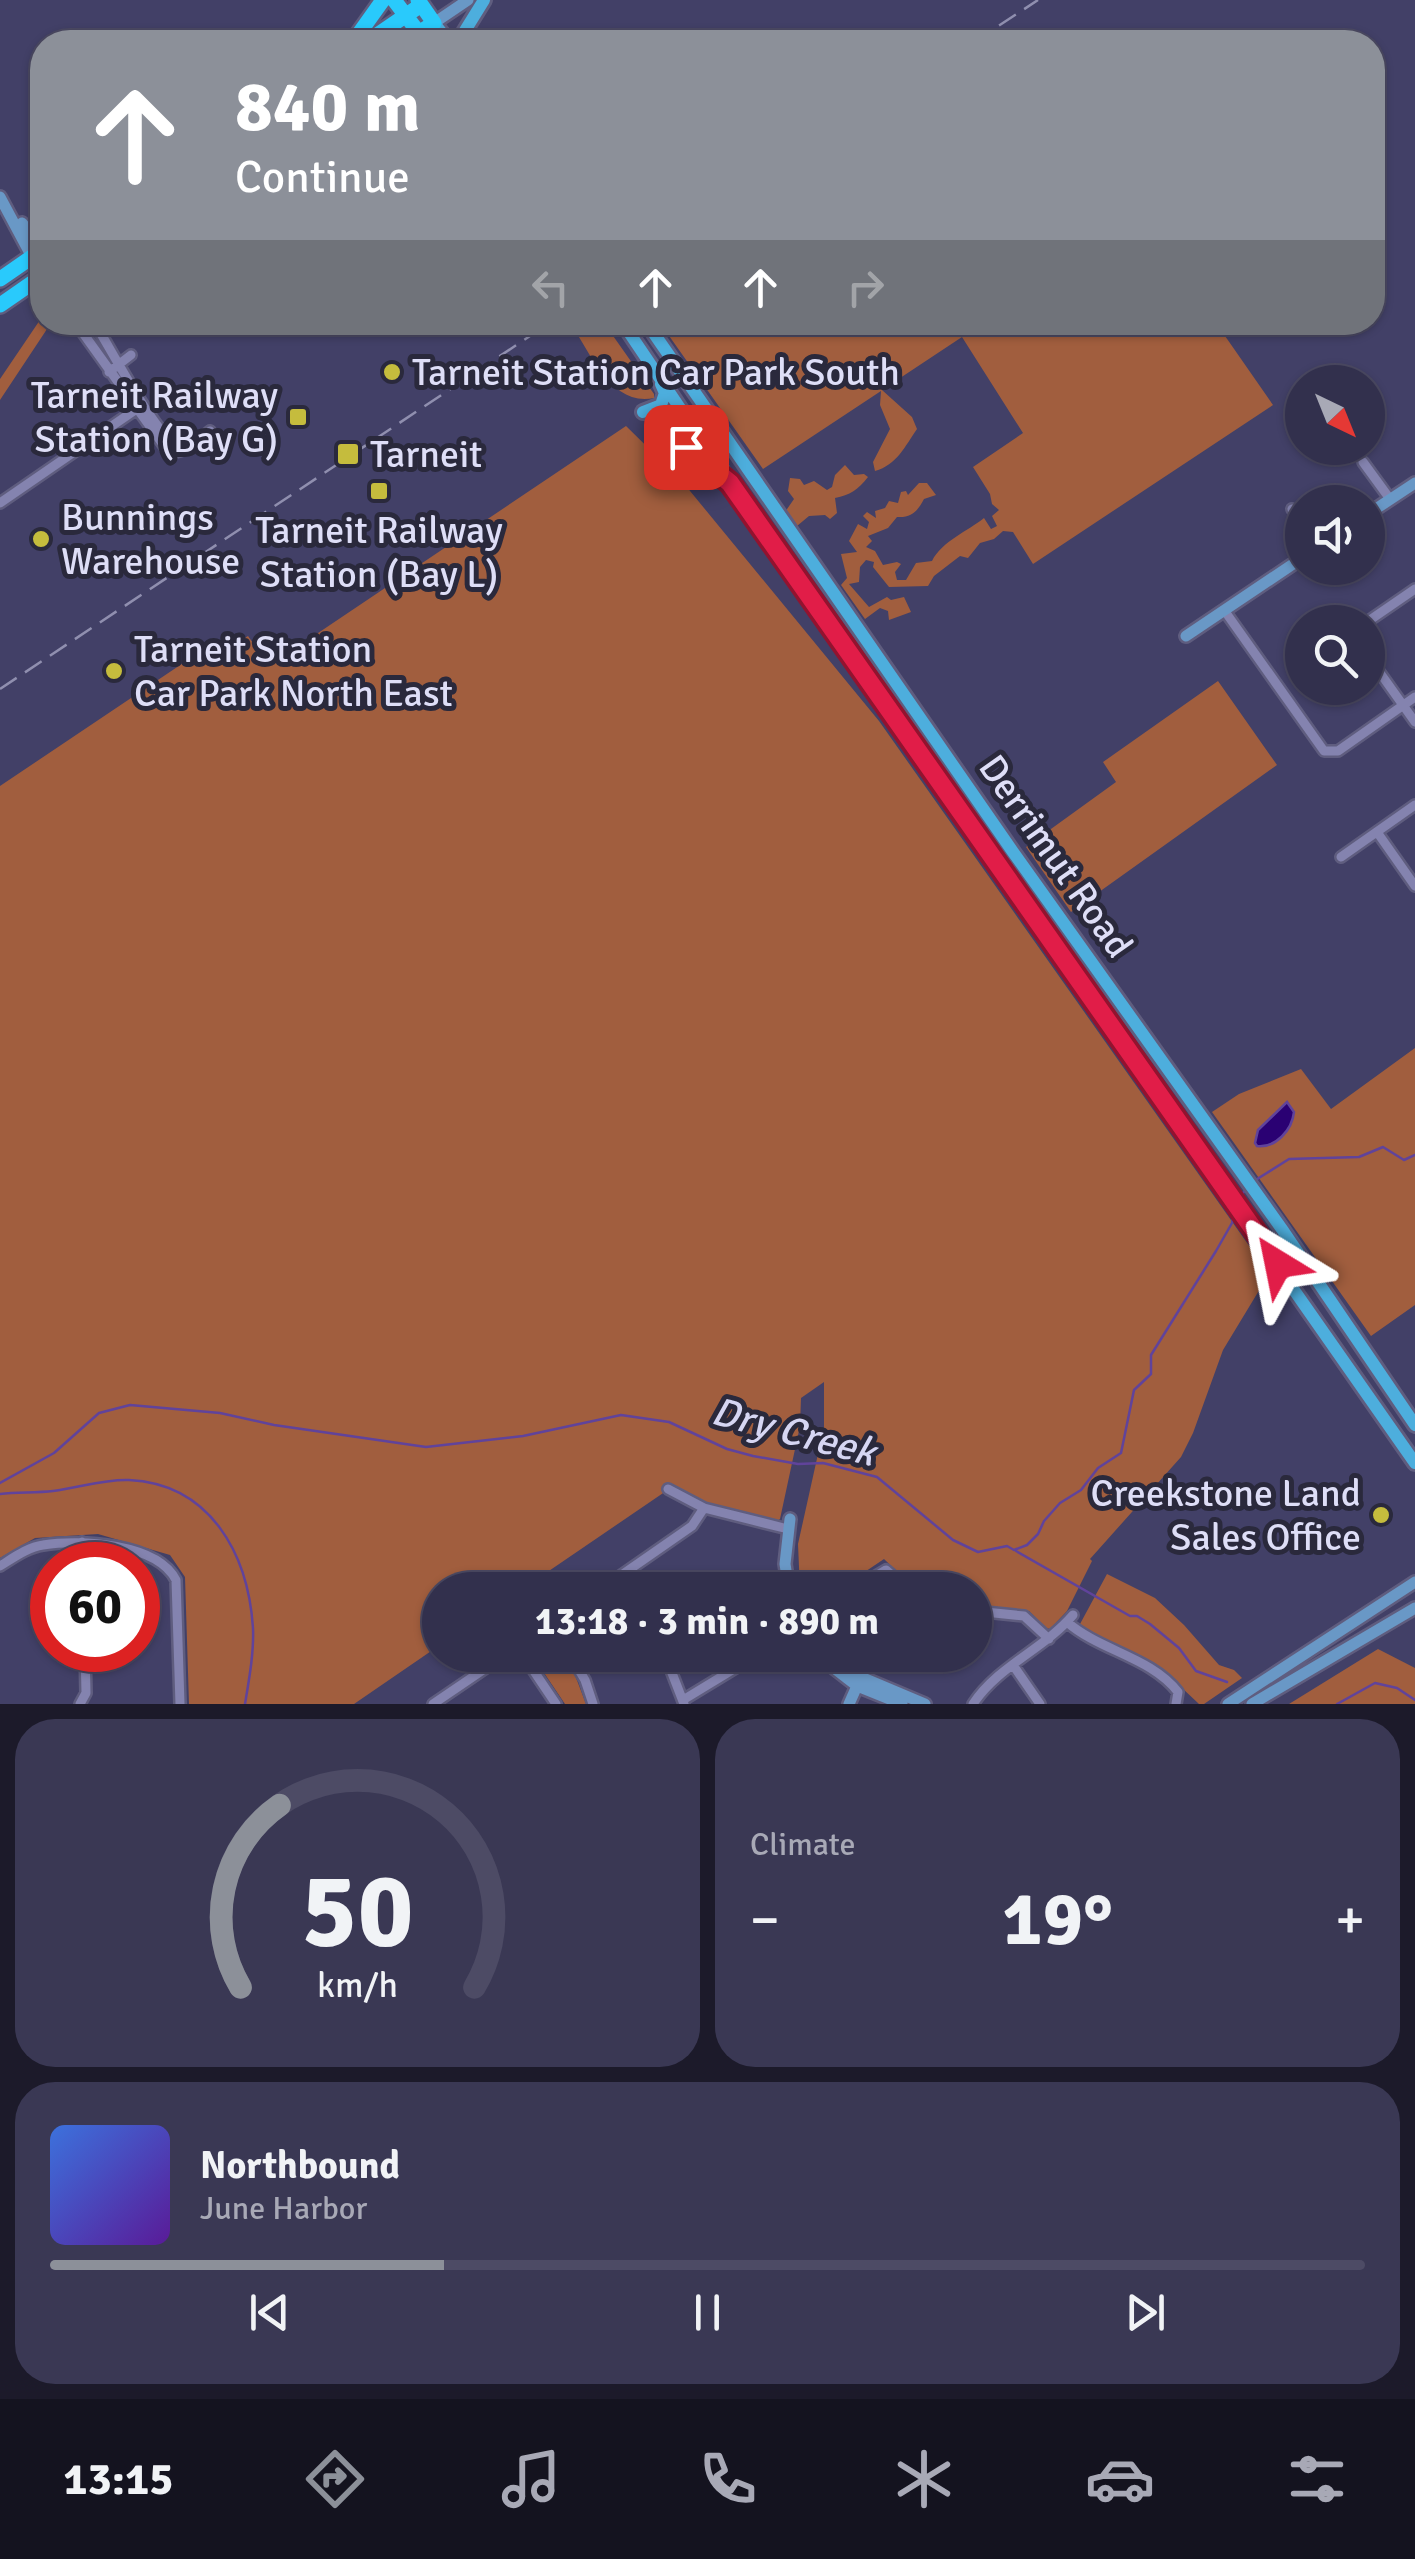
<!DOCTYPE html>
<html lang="en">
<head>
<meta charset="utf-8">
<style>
	body { margin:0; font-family:Signika,sans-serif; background:#3a3854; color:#f1f3f6; height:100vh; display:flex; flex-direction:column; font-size:38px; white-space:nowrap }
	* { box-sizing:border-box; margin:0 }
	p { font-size:32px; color:#a8a9b6 }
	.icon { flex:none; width:55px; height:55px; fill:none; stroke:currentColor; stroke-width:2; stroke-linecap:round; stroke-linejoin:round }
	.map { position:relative; height:1704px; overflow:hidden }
	.drawer { display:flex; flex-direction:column; gap:15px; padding:15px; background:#1c1a2a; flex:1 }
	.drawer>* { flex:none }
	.guide { position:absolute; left:30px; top:30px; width:1355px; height:305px; border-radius:40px; box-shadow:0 2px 8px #0004,0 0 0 2px #4d4b65; background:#8c9099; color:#fff; overflow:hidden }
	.needle { width:65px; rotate:137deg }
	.controls { position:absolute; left:1285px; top:365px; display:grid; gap:20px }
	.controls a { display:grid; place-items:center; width:100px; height:100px; border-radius:50%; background:#32304d; box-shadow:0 2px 8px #0004,0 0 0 2px #4d4b65; font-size:50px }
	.speed { position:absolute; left:30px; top:1542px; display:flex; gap:20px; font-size:50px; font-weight:700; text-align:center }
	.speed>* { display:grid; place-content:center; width:130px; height:130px; border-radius:50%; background:#32304d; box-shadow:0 2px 8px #0004,0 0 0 2px #4d4b65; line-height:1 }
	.speed .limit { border:15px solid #d22; background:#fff; color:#111 }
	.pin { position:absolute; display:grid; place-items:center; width:85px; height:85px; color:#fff; margin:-42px; border-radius:20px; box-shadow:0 5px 15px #0006 }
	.me { position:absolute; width:110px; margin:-55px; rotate:325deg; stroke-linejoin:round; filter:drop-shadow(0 0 8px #0008) }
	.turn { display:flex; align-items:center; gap:35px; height:210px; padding:0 40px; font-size:45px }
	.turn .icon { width:130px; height:130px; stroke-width:2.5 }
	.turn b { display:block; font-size:70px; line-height:85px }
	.lanes { display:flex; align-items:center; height:95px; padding:0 40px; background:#0003; justify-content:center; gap:50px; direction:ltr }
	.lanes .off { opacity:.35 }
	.big { font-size:75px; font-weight:800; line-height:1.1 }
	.drawer .tile { flex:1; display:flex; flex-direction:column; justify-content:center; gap:15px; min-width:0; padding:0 35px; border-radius:40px; background:#3a3854 }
	.drawer .dial { align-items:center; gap:0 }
	.dial svg { height:260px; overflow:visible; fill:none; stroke:#4d4b65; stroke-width:7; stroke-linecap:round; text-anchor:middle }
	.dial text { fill:#f1f3f6; stroke:none }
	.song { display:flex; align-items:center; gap:30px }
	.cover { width:120px; height:120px; border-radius:15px; background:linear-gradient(135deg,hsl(220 70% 55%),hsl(270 70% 35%)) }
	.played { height:10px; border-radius:5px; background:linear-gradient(90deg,#8c9099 30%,#4d4b65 30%) }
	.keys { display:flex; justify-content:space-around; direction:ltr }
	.heat { display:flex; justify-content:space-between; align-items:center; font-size:55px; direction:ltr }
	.drawer .tiles { flex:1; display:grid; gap:15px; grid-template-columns:1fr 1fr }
	.tile:last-child { grid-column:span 2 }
	.trip { position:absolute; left:422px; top:1572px; width:570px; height:100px; border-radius:50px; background:#32304d; box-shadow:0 2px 8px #0004,0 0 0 2px #4d4b65; font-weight:800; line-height:100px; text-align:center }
	.dock { display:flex; height:160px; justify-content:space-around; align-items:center; background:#14131f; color:#a8a9b6 }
	.dock .icon { width:70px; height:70px }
	.dock .active { color:#8c9099 }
	.dock b { font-size:45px; color:#f1f3f6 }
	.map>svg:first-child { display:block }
	.green { fill:#a15e3e }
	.water { fill:#2a0173; stroke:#60439b; stroke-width:2.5 }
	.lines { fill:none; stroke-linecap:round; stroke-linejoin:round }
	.stream { stroke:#60439b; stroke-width:2.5 }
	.street-casing { stroke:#5f5d7f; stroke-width:14 }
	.secondary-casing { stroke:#5f5d7f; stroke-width:16 }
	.primary-casing { stroke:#5f5d7f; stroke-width:18 }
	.highway-casing { stroke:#5f5d7f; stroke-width:20 }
	.street { stroke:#8483af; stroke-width:9 }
	.secondary { stroke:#6998c6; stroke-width:11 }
	.primary { stroke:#4daedd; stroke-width:12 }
	.highway { stroke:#29cafc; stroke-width:15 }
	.rail { stroke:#908faf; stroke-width:2.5; stroke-dasharray:20 10; stroke-linecap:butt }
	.route-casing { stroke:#92132f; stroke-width:25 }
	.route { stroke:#e11d48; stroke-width:18 }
	.poi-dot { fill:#c5bc3d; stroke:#2a293c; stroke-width:4 }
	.labels { text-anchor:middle; stroke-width:10; stroke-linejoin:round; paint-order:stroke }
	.poi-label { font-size:38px; fill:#dedef7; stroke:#2a293c; text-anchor:start }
	.street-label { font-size:38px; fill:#dedef7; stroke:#2a293c }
	.water-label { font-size:40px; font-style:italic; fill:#d6d6f3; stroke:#2a293c }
</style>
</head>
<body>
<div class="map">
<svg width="1415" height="1704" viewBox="0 0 1415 1704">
	<rect width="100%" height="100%" fill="#424067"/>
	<path class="green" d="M42,317V322L51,323L0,400V379Z
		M577,322L604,323L654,394V398C612,407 591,354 572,326Z
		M660,323H1216L1273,405L1033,564L1013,532L1003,531L994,539L980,543L968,558L960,556L934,576L928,586L889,587L873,567L874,562L866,560L860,567L859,582L849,584L869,607L887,597L891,600L904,597L911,612L889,620L888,611L880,608L865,619L841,585L847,578L841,554L857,552L849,541L858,524L867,529L869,522L863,516L867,512L876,518L875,511L885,508L889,501L898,503L901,492L906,491L908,495L919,483H927L936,495L924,499C917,512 911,518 897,517L888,528L868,536L872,541L866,547L875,551L883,565L897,562L901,564L895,572L897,580H906L916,563L932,561C942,541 968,531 984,518L991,529L997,526L992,516L999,510L992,504L990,494L973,467L1023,433L962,337L882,390L912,417L917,429C905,446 897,465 875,471L873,462L890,429L880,405L881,391L763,469Z
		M626,426L681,480L879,721L1269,1274L1223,1350L1193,1433L1181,1457L1090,1559L1092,1561L1067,1611L1050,1629L1046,1628L1029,1611L975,1608V1590H916L884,1559L838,1590H800L798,1544L824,1427V1382L801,1398L800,1426L780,1519L776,1522L702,1503L672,1487L521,1590H440V1645L354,1704H189L185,1577L170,1555L98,1534L35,1538L0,1558V786L213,643L226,650L248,636L269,666Z
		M845,465L854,475L864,474L868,477C858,490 850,495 835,498L837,513L830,519L825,515L809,516L797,526L785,512L794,499L788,491L790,478L800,479L804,485L814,481L827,490L832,487L835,475Z
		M1218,681L1277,765L1071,912L1026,847L1116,782L1103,762Z
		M1415,1048V1305L1371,1336L1212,1112L1239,1094L1301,1069L1331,1109Z
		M1107,1574L1155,1598L1184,1625L1219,1665L1234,1670L1242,1678L1204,1704H1199L1164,1671L1081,1628L1080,1624Z
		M1378,1649L1415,1668V1704H1289Z
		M532,1655H562L575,1675L586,1704H565Z"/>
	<path class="water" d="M1287,1102L1294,1112C1292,1130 1276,1148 1257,1146L1255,1143L1258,1130Z"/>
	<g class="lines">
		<path class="stream" d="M1254,1181L1289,1159L1359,1157L1383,1147L1404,1160L1415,1155
			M1237,1200L1248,1187
			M0,1483L54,1453L99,1413L130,1405L220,1413L274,1425L426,1447L523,1436L621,1415L669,1422L727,1449L753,1456L798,1464L823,1463L877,1477L953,1540L978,1552L1007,1546L1014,1550L1027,1545L1038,1534L1044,1521L1060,1503L1081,1490L1098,1468L1121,1453L1134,1390L1151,1374V1355L1216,1251L1232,1223L1234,1212
			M0,1494C18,1492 36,1493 53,1491C79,1488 103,1479 129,1480C210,1484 248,1553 253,1628C254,1653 249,1680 245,1704
			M1016,1551L1130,1616H1137L1150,1624L1179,1648L1196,1671L1227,1682
			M1337,1704L1375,1683L1397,1688L1415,1700"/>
		<defs>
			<path id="street" d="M75,322L167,450C183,457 198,440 210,431
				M94,322C109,346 153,429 172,441C180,445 187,441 194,438
				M109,372L131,355
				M1363,462L1390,499
				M0,503L138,408
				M1292,509L1302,525
				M1224,610L1324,751H1338L1415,697
				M1367,622L1415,589
				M1368,656L1415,722
				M1377,832L1415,886
				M1341,857L1415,805
				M668,1489L704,1508L788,1529
				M82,1542L83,1565
				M0,1566C13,1558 28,1547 43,1545C80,1539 157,1543 176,1580L180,1704
				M624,1574L635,1590
				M600,1590L692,1526L704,1508
				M852,1590L886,1570L909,1590
				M975,1611L1024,1616L1049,1639
				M1067,1622C1100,1651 1151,1657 1178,1692L1176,1704
				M523,1655L556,1704
				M570,1655L585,1680L593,1704
				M665,1655L684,1704
				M1013,1665L1040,1704
				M683,1700L757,1655
				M80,1704L86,1693L85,1650
				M433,1704L505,1655
				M973,1704C998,1666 1044,1649 1073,1615"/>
			<path id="secondary" d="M434,23L468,0
				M0,197L32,257
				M22,223L42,248
				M1368,514L1415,483
				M1186,636L1302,558
				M789,1590L785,1564L790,1519
				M817,1655L857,1686L902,1704
				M830,1655L861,1677L925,1704
				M849,1704L857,1686
				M1228,1704L1415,1582
				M1252,1704L1415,1608"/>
			<path id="primary" d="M434,23L449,42
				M458,42L484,0
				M622,322L760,527L1415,1463
				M646,322L1013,852L1284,1232L1415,1425
				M643,412L661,405L665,393L661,384
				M670,433L721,475"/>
			<path id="highway" d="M394,0L419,33
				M353,42L383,0
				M367,42L421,5
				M404,42L434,23L418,0
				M0,279L42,250
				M0,305L42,276"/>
		</defs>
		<use href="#street" class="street-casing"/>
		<use href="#secondary" class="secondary-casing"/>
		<use href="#primary" class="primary-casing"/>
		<use href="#highway" class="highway-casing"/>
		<use href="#street" class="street"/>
		<use href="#secondary" class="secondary"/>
		<use href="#primary" class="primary"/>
		<use href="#highway" class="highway"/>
		<path class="rail" d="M974,42L1038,0
			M0,689L551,322"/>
	</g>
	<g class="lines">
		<defs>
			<path id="route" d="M686,447L730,483L1278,1264"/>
		</defs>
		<use href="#route" class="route-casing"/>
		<use href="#route" class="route"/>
	</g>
	<g class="poi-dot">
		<circle cx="392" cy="372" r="10"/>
		<rect x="288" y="407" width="20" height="20" rx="5"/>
		<rect x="336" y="442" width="24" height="24" rx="5"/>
		<rect x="369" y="481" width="20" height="20" rx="5"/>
		<circle cx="41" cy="539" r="10"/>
		<circle cx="114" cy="671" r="10"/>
		<circle cx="1381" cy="1515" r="10"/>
	</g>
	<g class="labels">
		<g class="poi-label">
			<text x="412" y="385">Tarneit Station Car Park South</text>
			<text x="278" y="408" text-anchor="end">Tarneit Railway<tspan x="278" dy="44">Station (Bay G)</tspan></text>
			<text x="370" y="467">Tarneit</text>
			<text x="61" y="530">Bunnings<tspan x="61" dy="44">Warehouse</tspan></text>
			<text x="379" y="543" text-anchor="middle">Tarneit Railway<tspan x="379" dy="44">Station (Bay L)</tspan></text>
			<text x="134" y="662">Tarneit Station<tspan x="134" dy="44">Car Park North East</tspan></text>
			<text x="1361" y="1506" text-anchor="end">Creekstone Land<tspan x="1361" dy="44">Sales Office</tspan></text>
		</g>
		<g class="street-label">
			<text transform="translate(1056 856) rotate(55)" y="13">Derrimut Road</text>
		</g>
		<g class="water-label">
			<text transform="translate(794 1431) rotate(15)" y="14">Dry Creek</text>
		</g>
	</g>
</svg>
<div class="controls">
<a><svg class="needle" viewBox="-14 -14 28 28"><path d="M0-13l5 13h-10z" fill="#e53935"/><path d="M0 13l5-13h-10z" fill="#a8a9b6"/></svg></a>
<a><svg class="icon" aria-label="sound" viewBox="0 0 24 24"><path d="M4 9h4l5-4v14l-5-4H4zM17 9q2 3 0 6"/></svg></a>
<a><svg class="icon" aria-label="search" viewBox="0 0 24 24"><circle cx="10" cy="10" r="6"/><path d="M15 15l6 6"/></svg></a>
</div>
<div class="speed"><div class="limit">60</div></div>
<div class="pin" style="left:686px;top:447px;background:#d93025"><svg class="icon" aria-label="arrive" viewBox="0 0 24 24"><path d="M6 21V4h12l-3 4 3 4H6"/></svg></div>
<svg class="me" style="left:1278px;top:1264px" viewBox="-20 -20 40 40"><path d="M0-17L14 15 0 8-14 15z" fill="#e11d48" stroke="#fff" stroke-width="4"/></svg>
<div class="trip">13:18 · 3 min · 890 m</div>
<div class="guide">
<div class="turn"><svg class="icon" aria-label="ahead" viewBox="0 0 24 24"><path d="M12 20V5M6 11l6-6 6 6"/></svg><div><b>840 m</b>Continue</div></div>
<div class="lanes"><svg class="icon off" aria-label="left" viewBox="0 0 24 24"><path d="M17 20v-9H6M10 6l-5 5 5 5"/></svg><svg class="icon" aria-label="ahead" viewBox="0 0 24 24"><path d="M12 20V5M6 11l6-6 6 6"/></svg><svg class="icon" aria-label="ahead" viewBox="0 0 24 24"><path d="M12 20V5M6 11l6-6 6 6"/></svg><svg class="icon off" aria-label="right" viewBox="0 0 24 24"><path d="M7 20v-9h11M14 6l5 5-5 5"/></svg></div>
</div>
</div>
<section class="drawer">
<div class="tiles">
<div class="tile dial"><svg viewBox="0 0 100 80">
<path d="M14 69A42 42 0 1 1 86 69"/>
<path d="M14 69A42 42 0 0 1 26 13" stroke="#8c9099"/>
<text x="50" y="56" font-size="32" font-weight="700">50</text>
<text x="50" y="72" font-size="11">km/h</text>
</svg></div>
<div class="tile"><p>Climate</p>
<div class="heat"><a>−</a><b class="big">19°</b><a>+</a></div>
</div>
<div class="tile">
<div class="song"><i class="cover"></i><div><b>Northbound</b><p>June Harbor</p></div></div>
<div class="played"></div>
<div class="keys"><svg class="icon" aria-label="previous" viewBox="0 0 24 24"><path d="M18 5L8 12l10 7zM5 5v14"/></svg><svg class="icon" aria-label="pause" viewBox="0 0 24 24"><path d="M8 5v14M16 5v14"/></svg><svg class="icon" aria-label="next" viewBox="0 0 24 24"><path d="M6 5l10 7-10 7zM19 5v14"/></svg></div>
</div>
</div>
</section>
<nav class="dock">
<b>13:15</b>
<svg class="icon active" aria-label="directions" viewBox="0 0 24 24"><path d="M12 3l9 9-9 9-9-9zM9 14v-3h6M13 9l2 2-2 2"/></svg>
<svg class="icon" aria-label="music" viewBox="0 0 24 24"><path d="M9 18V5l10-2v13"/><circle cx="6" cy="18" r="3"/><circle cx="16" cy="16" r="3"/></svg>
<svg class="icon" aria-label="phone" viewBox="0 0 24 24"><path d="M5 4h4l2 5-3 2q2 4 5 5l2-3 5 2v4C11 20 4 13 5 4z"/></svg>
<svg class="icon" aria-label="climate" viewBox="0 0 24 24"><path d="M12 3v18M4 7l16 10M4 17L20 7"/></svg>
<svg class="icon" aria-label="car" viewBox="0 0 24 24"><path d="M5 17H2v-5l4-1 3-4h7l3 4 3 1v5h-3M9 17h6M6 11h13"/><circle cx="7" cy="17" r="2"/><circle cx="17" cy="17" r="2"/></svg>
<svg class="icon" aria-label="filters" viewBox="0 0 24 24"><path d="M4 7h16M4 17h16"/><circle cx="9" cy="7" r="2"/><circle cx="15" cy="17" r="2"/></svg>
</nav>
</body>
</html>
